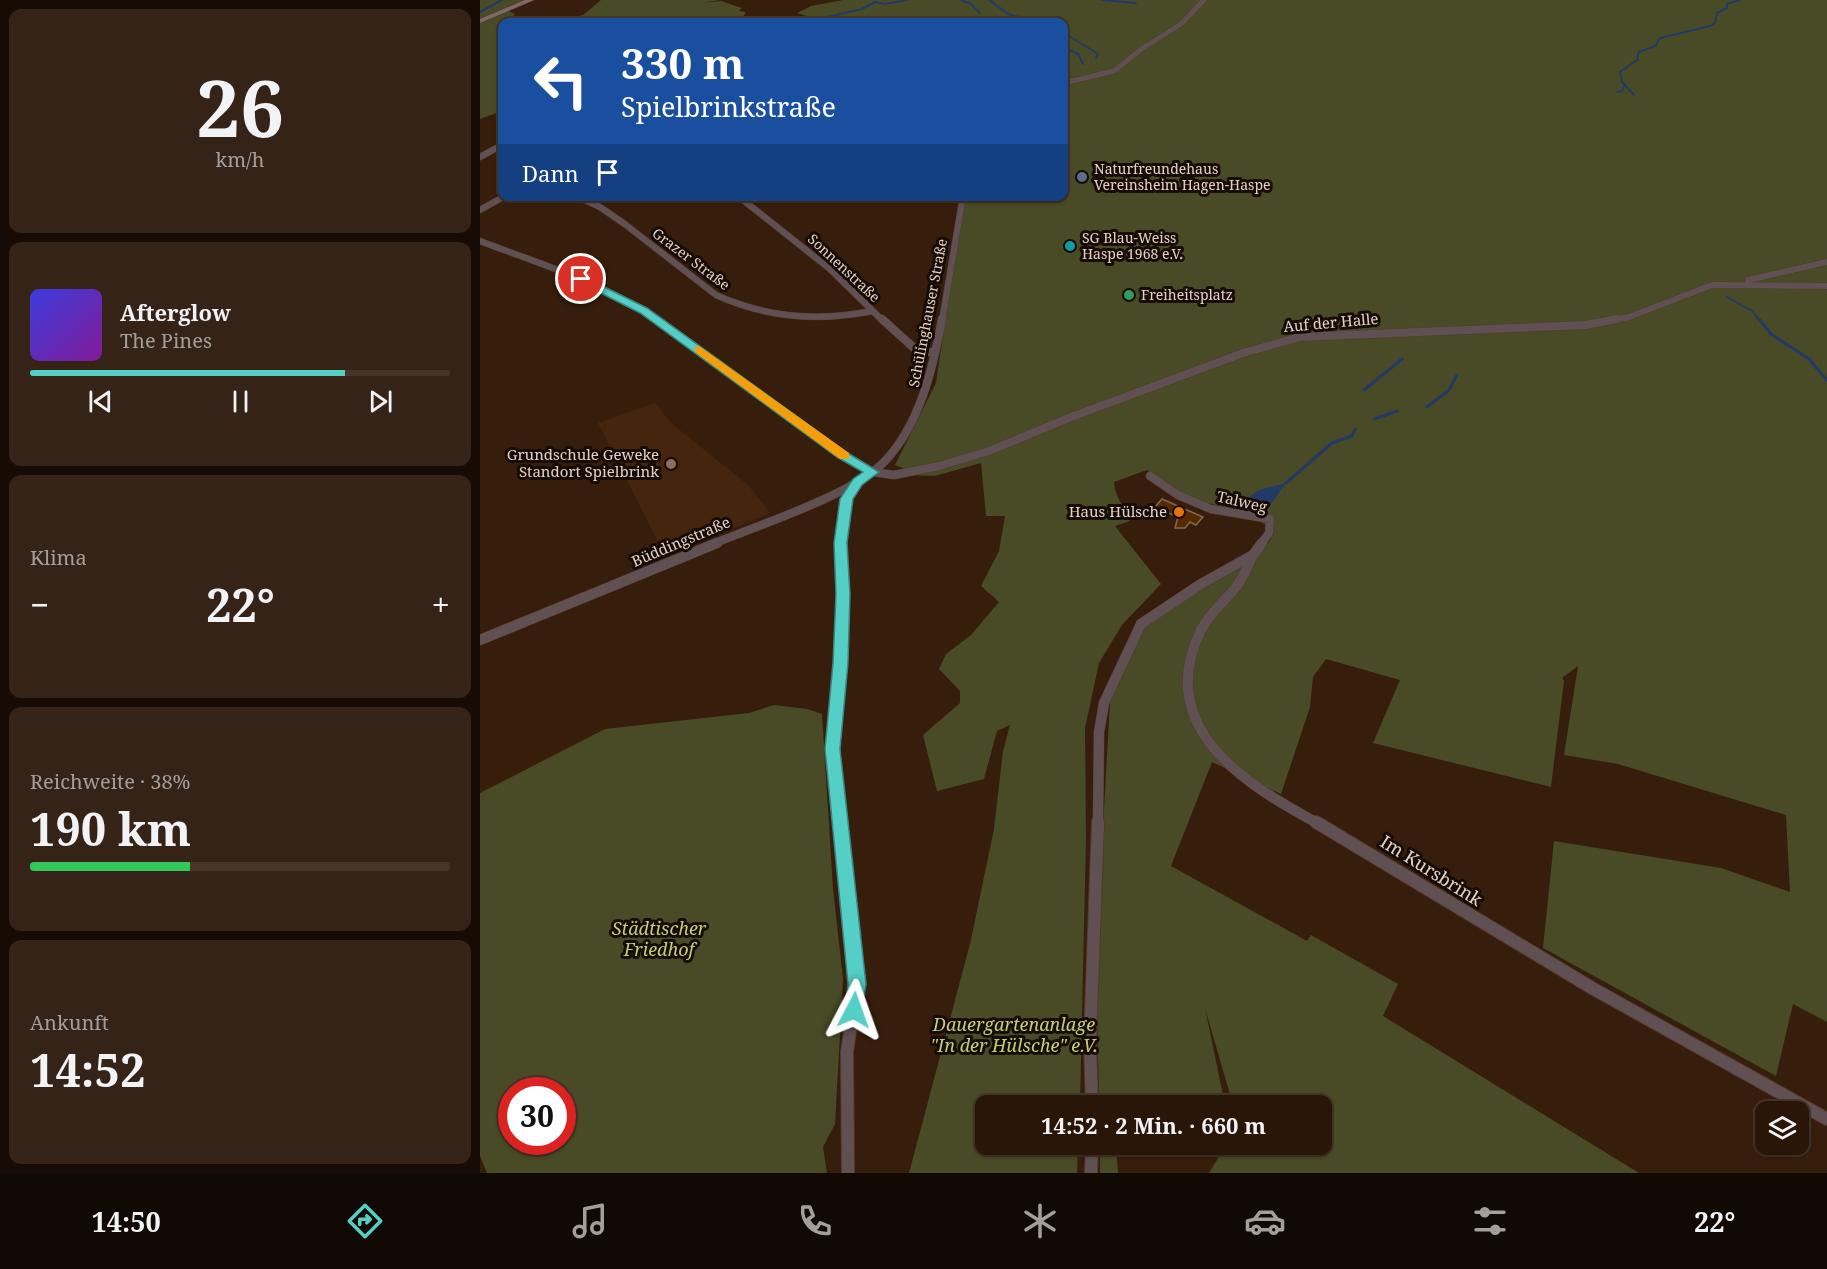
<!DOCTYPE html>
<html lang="de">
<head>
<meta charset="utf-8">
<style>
	body { margin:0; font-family:"Noto Serif",serif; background:#352317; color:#f1f3f6; height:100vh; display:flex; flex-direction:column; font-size:22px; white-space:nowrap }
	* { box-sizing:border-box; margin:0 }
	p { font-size:20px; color:#a59f9c }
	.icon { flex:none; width:33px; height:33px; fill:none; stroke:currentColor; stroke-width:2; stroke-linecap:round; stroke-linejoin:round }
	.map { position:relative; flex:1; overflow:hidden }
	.drawer { display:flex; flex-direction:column; gap:9px; padding:9px; background:#170c05; width:480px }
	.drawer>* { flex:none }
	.guide { position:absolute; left:18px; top:18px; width:570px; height:183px; border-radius:12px; box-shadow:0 2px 4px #0004,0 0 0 2px #45352a; background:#1a4fa0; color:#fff; overflow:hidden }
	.controls { position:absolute; left:1275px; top:1101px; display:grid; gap:12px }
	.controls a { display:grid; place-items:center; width:54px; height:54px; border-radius:12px; background:#291609; box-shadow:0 2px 4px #0004,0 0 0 2px #45352a; font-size:30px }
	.speed { position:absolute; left:18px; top:1077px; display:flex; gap:12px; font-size:30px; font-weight:700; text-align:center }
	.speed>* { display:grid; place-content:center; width:78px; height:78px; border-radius:50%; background:#291609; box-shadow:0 2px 4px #0004,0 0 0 2px #45352a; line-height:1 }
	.speed .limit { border:9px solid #d22; background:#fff; color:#111 }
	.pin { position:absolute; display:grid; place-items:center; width:51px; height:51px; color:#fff; margin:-26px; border:3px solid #fff; border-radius:50%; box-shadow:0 2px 6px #0007 }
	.me { position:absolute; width:66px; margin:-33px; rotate:4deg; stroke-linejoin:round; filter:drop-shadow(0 0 4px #0008) }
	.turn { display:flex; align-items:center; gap:21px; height:126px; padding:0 24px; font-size:27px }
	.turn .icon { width:78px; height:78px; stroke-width:2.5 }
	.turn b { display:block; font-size:42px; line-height:51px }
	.then { display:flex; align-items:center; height:57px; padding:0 24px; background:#0003; gap:12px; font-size:22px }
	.big { font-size:45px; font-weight:700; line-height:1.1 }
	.drawer .widget { flex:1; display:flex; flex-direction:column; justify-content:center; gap:9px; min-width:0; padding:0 21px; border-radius:12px; background:#352317 }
	.drawer .dial { align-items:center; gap:0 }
	.dial b { font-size:78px; line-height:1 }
	.song { display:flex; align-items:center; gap:18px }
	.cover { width:72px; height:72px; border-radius:9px; background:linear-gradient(135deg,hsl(240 70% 55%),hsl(290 70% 35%)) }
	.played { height:6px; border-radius:3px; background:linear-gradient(90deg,#55cec6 75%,#45352a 75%) }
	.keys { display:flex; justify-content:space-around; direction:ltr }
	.heat { display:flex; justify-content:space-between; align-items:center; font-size:33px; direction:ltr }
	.charge { height:9px; border-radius:4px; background:linear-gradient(90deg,#34c759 38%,#45352a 0) }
	.trip { position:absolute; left:495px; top:1095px; width:357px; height:60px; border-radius:12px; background:#291609; box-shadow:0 2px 4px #0004,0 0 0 2px #45352a; font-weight:700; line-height:60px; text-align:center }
	.dock { display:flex; height:96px; justify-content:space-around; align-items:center; background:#100904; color:#a59f9c }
	.dock .icon { width:42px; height:42px }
	.dock .on { color:#55cec6 }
	.dock b { font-size:27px; color:#f1f3f6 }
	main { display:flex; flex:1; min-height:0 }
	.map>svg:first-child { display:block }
	.built { fill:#45250e }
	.green { fill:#484b25; fill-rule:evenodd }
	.water { fill:#223a66 }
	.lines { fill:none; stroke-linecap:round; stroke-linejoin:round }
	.stream-far1 { stroke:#223a66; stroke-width:2 }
	.stream { stroke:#223a66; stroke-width:3 }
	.building { fill:#552902; stroke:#856753; stroke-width:1.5 }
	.street-far4-casing { stroke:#533b2a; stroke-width:6 }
	.street-far3-casing { stroke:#533b2a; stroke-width:7 }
	.street-far2-casing { stroke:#533b2a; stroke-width:9 }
	.street-far1-casing { stroke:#533b2a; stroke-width:11 }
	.street-casing { stroke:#533b2a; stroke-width:14 }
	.secondary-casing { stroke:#533b2a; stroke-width:1 }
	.street-far4 { stroke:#615053; stroke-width:5 }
	.street-far3 { stroke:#615053; stroke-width:6 }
	.street-far2 { stroke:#615053; stroke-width:8 }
	.street-far1 { stroke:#615053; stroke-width:10 }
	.street { stroke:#615053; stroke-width:12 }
	.secondary { fill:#82686c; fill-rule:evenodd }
	.route { fill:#55cec6; stroke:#378681; stroke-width:1.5 }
	.slow { fill:#f59e0b }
	.service-dot { fill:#5c6f8a; stroke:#170b05; stroke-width:2 }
	.culture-dot { fill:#0f9aa8; stroke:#170b05; stroke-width:2 }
	.leisure-dot { fill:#2e9e5b; stroke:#170b05; stroke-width:2 }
	.education-dot { fill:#8d6e63; stroke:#170b05; stroke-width:2 }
	.food-dot { fill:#e8710a; stroke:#170b05; stroke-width:2 }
	.labels { text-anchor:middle; stroke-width:6; stroke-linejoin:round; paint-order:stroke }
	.far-poi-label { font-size:14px; fill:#e3d1c6; stroke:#170b05; text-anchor:start }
	.far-street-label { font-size:14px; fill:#e3d1c6; stroke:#170b05 }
	.street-label { font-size:15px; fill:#e3d1c6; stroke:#170b05 }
	.poi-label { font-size:15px; fill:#e3d1c6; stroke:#170b05; text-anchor:end }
	.near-street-label { font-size:18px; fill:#e3d1c6; stroke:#170b05 }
	.near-park-label { font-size:18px; font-style:italic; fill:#c6cf78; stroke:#170b05 }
</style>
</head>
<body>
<main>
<section class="drawer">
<div class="widget dial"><b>26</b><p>km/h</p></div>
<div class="widget">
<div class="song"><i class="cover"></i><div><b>Afterglow</b><p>The Pines</p></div></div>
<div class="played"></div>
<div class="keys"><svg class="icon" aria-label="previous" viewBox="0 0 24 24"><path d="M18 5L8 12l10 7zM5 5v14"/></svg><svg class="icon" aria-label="pause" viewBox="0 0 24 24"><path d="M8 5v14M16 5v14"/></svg><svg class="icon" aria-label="next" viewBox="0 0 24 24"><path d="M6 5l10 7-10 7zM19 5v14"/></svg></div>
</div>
<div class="widget"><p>Klima</p>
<div class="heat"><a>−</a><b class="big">22°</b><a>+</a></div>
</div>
<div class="widget"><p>Reichweite · 38%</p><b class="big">190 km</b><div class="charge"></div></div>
<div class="widget"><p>Ankunft</p><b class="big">14:52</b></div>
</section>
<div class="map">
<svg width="1347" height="1173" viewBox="0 0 1347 1173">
	<rect width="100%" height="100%" fill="#371e0c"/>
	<path class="built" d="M175,403L191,423L268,485L290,513L185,556L118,423Z"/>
	<path class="green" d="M0,0H51L0,21Z
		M121,0H240L222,3L241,1L262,8L259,11L266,12L260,21L284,22H71L103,15Z
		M363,0H1347V1022L1313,1004L1296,1076L1063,948L1074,841L1241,868L1310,892L1306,815L1138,764L1084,755L1098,666L1082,678L1084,681L1071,787L893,743L920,680L846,659L833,677L830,707L801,794L732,762L691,866L827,941L831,935L918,984L903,1016L1159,1173H729L746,1145L842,1144V1106L753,1105L725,1008L745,1105L655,1106L634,1102V1105H619L616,956L630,701L663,624L776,558L791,539L793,529L759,510L726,503L704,494L667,470L634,482C635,498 645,507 650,521L635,526L681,584L642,625L619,663L605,728L606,838L600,1105L506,1106V1144L598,1145L597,1173H429L490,944L514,829L523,751L530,725L517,731L504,779L457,791L443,735L480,703V691L459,669L466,654L491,635L519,602L501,586L519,551L525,516H506L501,463L455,476L427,475L425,469L415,465L456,383L483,197L584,196V22H295L330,17L317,13L331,6Z
		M29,11L35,14L27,22H22V31L8,41L22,31V111L0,119V23Z
		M294,705L327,709L342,714L353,889L363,979L355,1124L343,1147L347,1173H7L0,1156V793L125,729L269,713ZM32,1090H82V1142H32Z
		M620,1145H636L638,1173H620Z"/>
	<path class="water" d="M806,483L788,508H777L766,503C774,487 790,488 806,483Z"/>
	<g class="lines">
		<path class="stream-far1" d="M481,0L491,4L500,13
			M509,0L528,14L558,22
			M622,0L656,3
			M0,12L22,0
			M326,22L382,9L395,2L405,4L427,0
			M584,33L615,52L618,55L616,58
			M589,38L585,43L586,48L598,54L603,64
			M1137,92L1142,91L1144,86
			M1154,95L1142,82L1140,72L1157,60L1159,52L1175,46L1180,38L1230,26L1235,23L1237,13L1247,8V4L1260,0
			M1247,297L1272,311L1280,321"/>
		<path class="stream" d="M1279,319L1291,334L1329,359L1347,380
			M884,390L922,359
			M947,407L969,390L977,375
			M894,419L917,411
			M806,483L852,443L872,436L875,429"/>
	</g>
	<path class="building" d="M682,499L723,517L716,525L710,522L705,528H695L698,517L675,507Z"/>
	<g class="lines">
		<defs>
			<path id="street-far4" d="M584,83L634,71L663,48L701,24L724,0"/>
			<path id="street-far3" d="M0,157L22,145
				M96,196L120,207L146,225L236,295C287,318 338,322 392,311
				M258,196L350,269L403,321
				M0,210L25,196
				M0,241C60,264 125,283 178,321
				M1268,280L1347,262
				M462,321L483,196
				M1128,321L1149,317L1232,285L1347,286"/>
			<path id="street-far2" d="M176,319L361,454L393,472L414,475L459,466L509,451L591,417L766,352L820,337L1106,325L1136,319
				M402,319L434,348L454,353
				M670,476L698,495L731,509L790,519L789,533L781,544
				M233,544C278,525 373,495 405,461C440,424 453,368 462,319
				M361,544L366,499L377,483"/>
			<path id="street-far1" d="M773,555C768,566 763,578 756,587C744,602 730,612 721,630C673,728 765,784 839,824
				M0,640L237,543
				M360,824L352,749L361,663L363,594L361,543
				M618,824L619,732L624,703L661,624L721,584L773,555L782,543"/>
			<path id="street" d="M360,822L377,984L367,1052L368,1173
				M836,822L1112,988L1347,1119
				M612,1106L610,1041L618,822
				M611,1173L612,1144"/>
			<path id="secondary" d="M45,0H54L0,23V19Z"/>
		</defs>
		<use href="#street-far4" class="street-far4-casing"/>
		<use href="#street-far3" class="street-far3-casing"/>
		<use href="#street-far2" class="street-far2-casing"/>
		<use href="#street-far1" class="street-far1-casing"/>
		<use href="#street" class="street-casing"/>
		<use href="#secondary" class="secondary-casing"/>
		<use href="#street-far4" class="street-far4"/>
		<use href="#street-far3" class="street-far3"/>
		<use href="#street-far2" class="street-far2"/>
		<use href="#street-far1" class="street-far1"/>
		<use href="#street" class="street"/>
		<use href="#secondary" class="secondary"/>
	</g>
	<path class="route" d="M97,277H104L167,308L366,452L399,472L382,485L373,499L367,543L370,594L368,663L360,749L386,984L381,1016L374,1019L368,1016L365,1010L368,984L345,749L353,663L356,594L354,543L360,499L373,479L383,472L357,457L160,313L97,281Z"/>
	<path class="slow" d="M219,346L369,453V459H360L215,352V347Z"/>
	<circle class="service-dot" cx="602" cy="177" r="6"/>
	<circle class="culture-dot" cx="590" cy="246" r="6"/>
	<circle class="leisure-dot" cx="649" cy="295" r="6"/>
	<circle class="education-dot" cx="191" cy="464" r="6"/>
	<circle class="food-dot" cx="699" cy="512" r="6"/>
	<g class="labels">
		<g class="far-poi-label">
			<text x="614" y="174">Naturfreundehaus<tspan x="614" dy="16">Vereinsheim Hagen-Haspe</tspan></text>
			<text x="602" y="243">SG Blau-Weiss<tspan x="602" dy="16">Haspe 1968 e.V.</tspan></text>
			<text x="661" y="300">Freiheitsplatz</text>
		</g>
		<g class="far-street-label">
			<text transform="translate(211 259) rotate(37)" y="5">Grazer Straße</text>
			<text transform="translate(364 268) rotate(43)" y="5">Sonnenstraße</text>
			<text transform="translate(448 313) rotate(-79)" y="5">Schülinghauser Straße</text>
		</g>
		<g class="street-label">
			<text transform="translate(851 323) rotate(-5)" y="5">Auf der Halle</text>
			<text transform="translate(762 502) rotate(13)" y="5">Talweg</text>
			<text transform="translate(201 542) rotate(-23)" y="5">Büddingstraße</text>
		</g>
		<g class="poi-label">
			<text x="179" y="460">Grundschule Geweke<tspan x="179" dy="17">Standort Spielbrink</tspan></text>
			<text x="687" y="517">Haus Hülsche</text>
		</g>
		<g class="near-street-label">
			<text transform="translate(951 871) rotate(32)" y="6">Im Kursbrink</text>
		</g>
		<g class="near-park-label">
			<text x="179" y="935">Städtischer<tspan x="179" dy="21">Friedhof</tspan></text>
			<text x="534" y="1031">Dauergartenanlage<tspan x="534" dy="21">"In der Hülsche" e.V.</tspan></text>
		</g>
	</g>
</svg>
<div class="controls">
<a><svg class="icon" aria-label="layers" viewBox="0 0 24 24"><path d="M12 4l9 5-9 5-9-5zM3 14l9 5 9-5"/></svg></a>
</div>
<div class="speed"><div class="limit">30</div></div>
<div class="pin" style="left:101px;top:279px;background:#d93025"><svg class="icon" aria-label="arrive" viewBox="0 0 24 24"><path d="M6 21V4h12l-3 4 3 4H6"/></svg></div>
<svg class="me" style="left:374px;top:1010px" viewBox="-20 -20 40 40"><path d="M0-17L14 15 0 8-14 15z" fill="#55cec6" stroke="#fff" stroke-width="4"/></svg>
<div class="trip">14:52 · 2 Min. · 660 m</div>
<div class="guide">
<div class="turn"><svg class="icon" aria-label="left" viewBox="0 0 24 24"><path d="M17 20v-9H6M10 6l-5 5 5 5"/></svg><div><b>330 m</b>Spielbrinkstraße</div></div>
<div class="then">Dann<svg class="icon" aria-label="arrive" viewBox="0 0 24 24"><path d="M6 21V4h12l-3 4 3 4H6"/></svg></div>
</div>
</div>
</main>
<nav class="dock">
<b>14:50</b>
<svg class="icon on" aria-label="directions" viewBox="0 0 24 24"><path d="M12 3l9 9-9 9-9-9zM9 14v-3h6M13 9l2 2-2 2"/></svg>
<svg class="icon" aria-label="music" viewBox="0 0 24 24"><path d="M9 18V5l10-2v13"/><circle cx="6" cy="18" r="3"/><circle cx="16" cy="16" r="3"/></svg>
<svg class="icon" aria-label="phone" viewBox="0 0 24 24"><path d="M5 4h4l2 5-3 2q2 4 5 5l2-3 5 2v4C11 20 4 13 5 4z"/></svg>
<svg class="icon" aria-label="climate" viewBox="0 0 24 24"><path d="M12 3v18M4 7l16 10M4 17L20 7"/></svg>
<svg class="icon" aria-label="car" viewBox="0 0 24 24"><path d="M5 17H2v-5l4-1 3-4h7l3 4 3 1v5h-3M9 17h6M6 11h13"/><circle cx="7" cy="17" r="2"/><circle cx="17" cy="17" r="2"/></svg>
<svg class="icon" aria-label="filters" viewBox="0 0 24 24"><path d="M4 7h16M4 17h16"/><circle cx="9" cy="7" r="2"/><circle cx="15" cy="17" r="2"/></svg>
<b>22°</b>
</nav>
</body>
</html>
